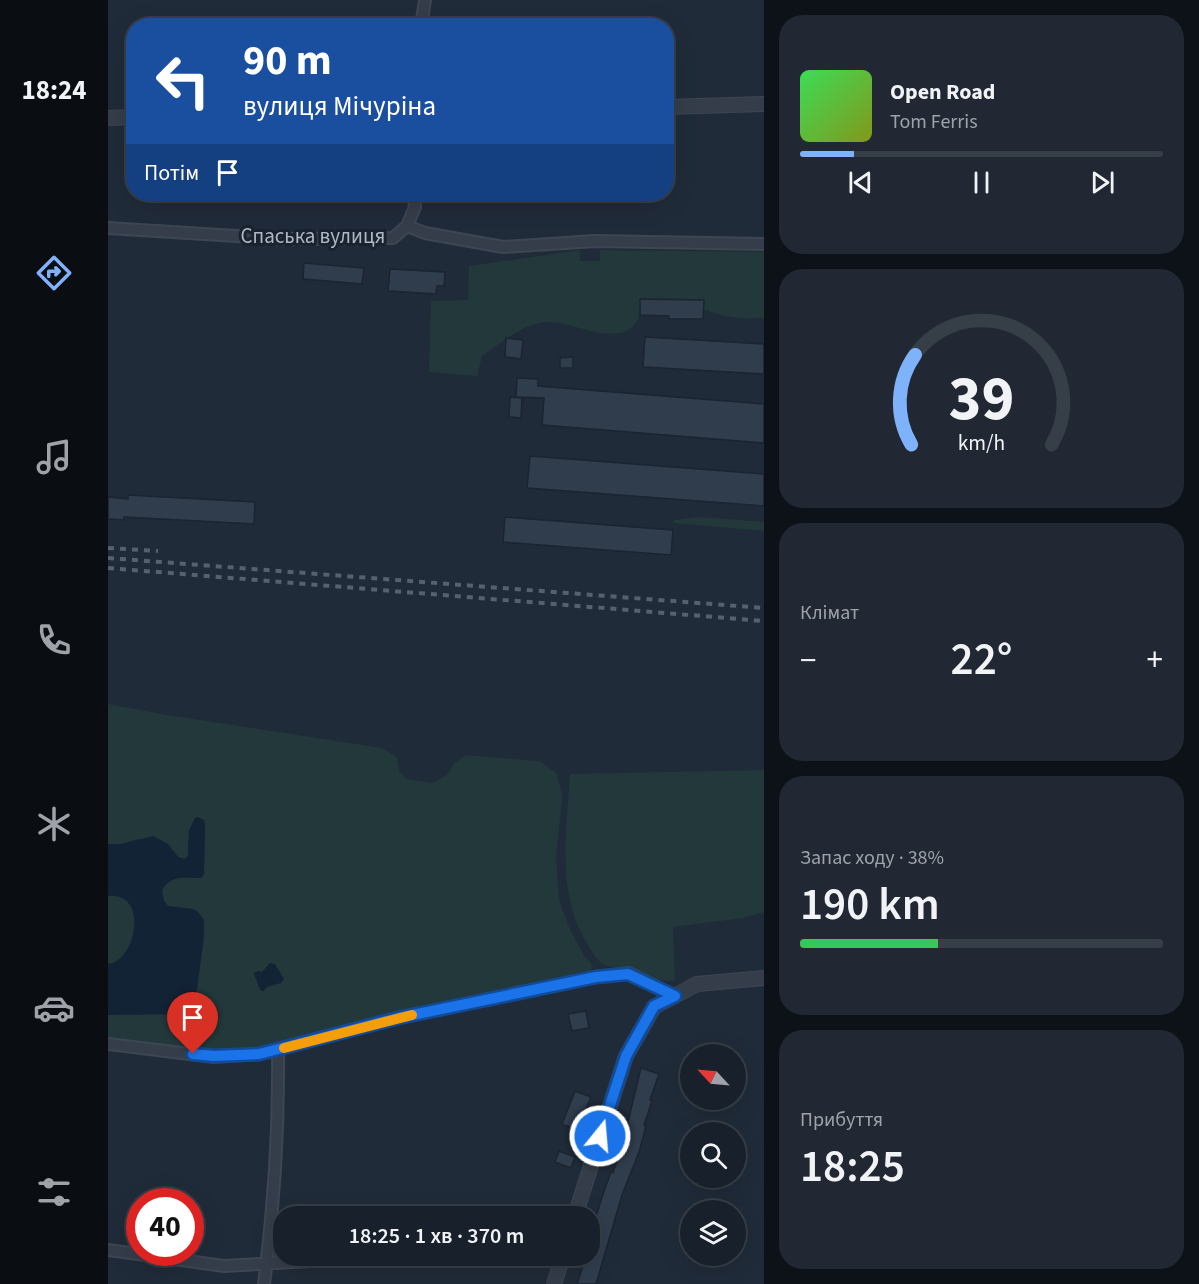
<!DOCTYPE html>
<html lang="uk">
<head>
<meta charset="utf-8">
<style>
	body { margin:0; font-family:"Source Sans 3",sans-serif; background:#212833; color:#f1f3f6; height:100vh; display:flex; flex-direction:column; font-size:22px; white-space:nowrap }
	* { box-sizing:border-box; margin:0 }
	p { font-size:20px; color:#9fa3a9 }
	.icon { flex:none; width:33px; height:33px; fill:none; stroke:currentColor; stroke-width:2; stroke-linecap:round; stroke-linejoin:round }
	.map { position:relative; flex:1; overflow:hidden }
	.drawer { display:flex; flex-direction:column; gap:15px; padding:15px; background:#0d1218; width:435px }
	.drawer>* { flex:none }
	.banner { position:absolute; left:18px; top:18px; width:548px; height:183px; border-radius:24px; box-shadow:0 6px 24px #0002,0 0 0 2px #363e47; background:#1a4fa0; color:#fff; overflow:hidden }
	.needle { width:39px; rotate:296deg }
	.buttons { position:absolute; left:572px; top:1044px; display:grid; gap:12px }
	.buttons a { display:grid; place-items:center; width:66px; height:66px; border-radius:50%; background:#18202b; box-shadow:0 6px 24px #0002,0 0 0 2px #363e47; font-size:30px }
	.speed { position:absolute; left:18px; top:1188px; display:flex; gap:12px; font-size:30px; font-weight:700; text-align:center }
	.speed>* { display:grid; place-content:center; width:78px; height:78px; border-radius:50%; background:#18202b; box-shadow:0 6px 24px #0002,0 0 0 2px #363e47; line-height:1 }
	.speed .limit { border:9px solid #d22; background:#fff; color:#111 }
	.pin { position:absolute; display:grid; place-items:center; width:51px; height:51px; color:#fff; margin:-62px -26px; border-radius:50% 50% 50% 0; rotate:-45deg; box-shadow:0 0 6px #0007 }
	.pin .icon { rotate:45deg }
	.me { position:absolute; width:66px; margin:-33px; rotate:17deg; stroke-linejoin:round; filter:drop-shadow(0 0 4px #0008) }
	.turn { display:flex; align-items:center; gap:21px; height:126px; padding:0 18px; font-size:27px }
	.turn .icon { width:78px; height:78px; stroke-width:2.5 }
	.turn b { display:block; font-size:42px; line-height:51px }
	.then { display:flex; align-items:center; height:57px; padding:0 18px; background:#0003; gap:12px; font-size:22px }
	.big { font-size:45px; font-weight:600; line-height:1.1 }
	.drawer .card { flex:1; display:flex; flex-direction:column; justify-content:center; gap:9px; min-width:0; padding:0 21px; border-radius:24px; background:#212833 }
	.drawer .dial { align-items:center; gap:0 }
	.dial svg { height:156px; overflow:visible; fill:none; stroke:#363e47; stroke-width:7; stroke-linecap:round; text-anchor:middle }
	.dial text { fill:#f1f3f6; stroke:none }
	.song { display:flex; align-items:center; gap:18px }
	.cover { width:72px; height:72px; border-radius:9px; background:linear-gradient(135deg,hsl(130 70% 55%),hsl(70 70% 35%)) }
	.played { height:6px; border-radius:3px; background:linear-gradient(90deg,#7eb2fb 15%,#363e47 15%) }
	.keys { display:flex; justify-content:space-around; direction:ltr }
	.heat { display:flex; justify-content:space-between; align-items:center; font-size:33px; direction:ltr }
	.charge { height:9px; border-radius:4px; background:linear-gradient(90deg,#34c759 38%,#363e47 0) }
	.trip { position:absolute; left:165px; top:1206px; width:327px; height:60px; border-radius:24px; background:#18202b; box-shadow:0 6px 24px #0002,0 0 0 2px #363e47; font-weight:600; line-height:60px; text-align:center }
	main { display:flex; flex:1; min-height:0 }
	.dock { display:flex; flex-direction:column; width:108px; justify-content:space-around; align-items:center; background:#0a0d11; color:#9fa3a9 }
	.dock .icon { width:42px; height:42px }
	.dock .current { color:#7eb2fb }
	.dock b { font-size:27px; color:#f1f3f6 }
	.map>svg:first-child { display:block }
	.green { fill:#22383a; fill-rule:evenodd }
	.water { fill:#132336 }
	.building { fill:#2f3d4d; stroke:#1b2430; stroke-width:1.5 }
	.lines { fill:none; stroke-linecap:round; stroke-linejoin:round }
	.minor-casing { stroke:#3d4653; stroke-width:14 }
	.tertiary-casing { stroke:#3d4653; stroke-width:16 }
	.minor { stroke:#343d49; stroke-width:10 }
	.tertiary { stroke:#343d49; stroke-width:14 }
	.rail { stroke:#556171; stroke-width:4; stroke-dasharray:6 6; stroke-linecap:butt }
	.route-casing { stroke:#114b97; stroke-width:15 }
	.route { stroke:#1a73e8; stroke-width:10 }
	.slow { stroke:#f59e0b; stroke-width:10 }
	.labels { text-anchor:middle; stroke-width:6; stroke-linejoin:round; paint-order:stroke }
	.street-label { font-size:21px; fill:#aeb8c6; stroke:#19222e }
</style>
</head>
<body>
<main>
<nav class="dock">
<b>18:24</b>
<svg class="icon current" aria-label="directions" viewBox="0 0 24 24"><path d="M12 3l9 9-9 9-9-9zM9 14v-3h6M13 9l2 2-2 2"/></svg>
<svg class="icon" aria-label="music" viewBox="0 0 24 24"><path d="M9 18V5l10-2v13"/><circle cx="6" cy="18" r="3"/><circle cx="16" cy="16" r="3"/></svg>
<svg class="icon" aria-label="phone" viewBox="0 0 24 24"><path d="M5 4h4l2 5-3 2q2 4 5 5l2-3 5 2v4C11 20 4 13 5 4z"/></svg>
<svg class="icon" aria-label="climate" viewBox="0 0 24 24"><path d="M12 3v18M4 7l16 10M4 17L20 7"/></svg>
<svg class="icon" aria-label="car" viewBox="0 0 24 24"><path d="M5 17H2v-5l4-1 3-4h7l3 4 3 1v5h-3M9 17h6M6 11h13"/><circle cx="7" cy="17" r="2"/><circle cx="17" cy="17" r="2"/></svg>
<svg class="icon" aria-label="filters" viewBox="0 0 24 24"><path d="M4 7h16M4 17h16"/><circle cx="9" cy="7" r="2"/><circle cx="15" cy="17" r="2"/></svg>
</nav>
<div class="map">
<svg width="656" height="1284" viewBox="0 0 656 1284">
	<rect width="100%" height="100%" fill="#202b39"/>
	<path class="green" d="M472,250V261H492V250L656,252V318C633,319 617,318 595,309V300L533,299C532,304 533,312 531,317C514,355 459,315 431,323C410,328 391,344 374,356L369,376L321,372L323,301L360,300L361,266Z
		M593,517L656,522V531L566,523V520Z
		M0,704L53,714L274,748L289,757L291,770L298,779L325,783L340,774L346,763L358,755L432,761L448,773L453,790L454,800L448,856L451,900L461,927L476,956L483,963L484,968L481,973L147,1051L107,1053L0,1039V1015L69,1014L87,1003L96,936V920L85,910L60,906L56,901L54,890C63,874 78,878 93,878L96,874L97,827L96,820L81,830L80,856L77,859L70,857L64,849L29,839L14,844H0ZM162,964L168,985L151,989L146,973L154,972Z
		M656,770V912L635,918L565,927L567,981C549,981 535,976 518,970C509,967 500,969 492,962C486,956 481,947 477,940C448,889 459,830 462,774Z
		M0,896C42,892 28,962 0,964Z"/>
	<path class="water" d="M90,817L96,820L97,826L96,874L93,878C78,878 63,874 54,890L56,901L60,906L85,909L90,912L96,920V936L87,1003L84,1009L69,1014L0,1015V964C28,962 42,892 0,896V844H14L45,836L60,844L70,857L77,859L80,856L81,830L87,818Z
		M162,963L167,964L176,979L173,983C166,985 159,984 156,991H153L146,973L150,971L154,972Z"/>
	<path class="building" d="M196,263L256,268L254,284L195,279Z
		M282,269L337,272L336,286H329L328,294L280,291Z
		M532,299L596,300L595,319H561V316L532,315Z
		M537,337L656,344V374L535,367Z
		M398,338L415,340L413,359L397,357Z
		M465,357V368H452V358Z
		M409,378L430,379V386L656,404V443L434,425L436,398L408,397Z
		M402,397L414,398L413,418L401,417Z
		M422,456L656,474V506L419,488Z
		M20,495L147,502L146,524L16,517V520L0,519V497L20,499Z
		M397,517L565,530L563,555L395,542Z
		M478,1011L481,1028L464,1031L460,1014Z
		M533,1068L551,1074L542,1100L544,1101L536,1125L538,1126L531,1152L514,1195L488,1284H469L478,1256H482V1237L494,1197L503,1172L505,1173L516,1138Z
		M467,1091L483,1097L469,1130L454,1124Z
		M451,1151L467,1157L463,1168L447,1162Z"/>
	<g class="lines">
		<defs>
			<path id="minor" d="M313,26L317,0
				M299,226L307,207L306,194
				M0,228L178,239L285,238L299,226L317,233L395,247L487,241L656,244
				M0,1044L106,1057L151,1054L290,1018L488,977L521,973L567,996
				M0,1250L116,1266L288,1256
				M156,1284C166,1206 171,1128 170,1050"/>
			<path id="tertiary" d="M558,107L656,104
				M0,118L26,117
				M467,1216L518,1056L546,1007L589,984L656,978
				M446,1284L455,1256"/>
		</defs>
		<use href="#minor" class="minor-casing"/>
		<use href="#tertiary" class="tertiary-casing"/>
		<use href="#minor" class="minor"/>
		<use href="#tertiary" class="tertiary"/>
		<path class="rail" d="M0,548L50,551
			M0,558L656,608
			M0,568L656,621"/>
	</g>
	<g class="lines">
		<defs>
			<path id="route" d="M85,1054L106,1056L151,1054L290,1018L488,977L520,974L567,996L546,1006L518,1056L492,1136"/>
		</defs>
		<use href="#route" class="route-casing"/>
		<use href="#route" class="route"/>
		<path class="slow" d="M176,1048L304,1015"/>
	</g>
	<g class="labels">
		<g class="street-label">
			<text x="205" y="243">Спаська вулиця</text>
		</g>
	</g>
</svg>
<div class="buttons">
<a><svg class="needle" viewBox="-14 -14 28 28"><path d="M0-13l5 13h-10z" fill="#e53935"/><path d="M0 13l5-13h-10z" fill="#9fa3a9"/></svg></a>
<a><svg class="icon" aria-label="search" viewBox="0 0 24 24"><circle cx="10" cy="10" r="6"/><path d="M15 15l6 6"/></svg></a>
<a><svg class="icon" aria-label="layers" viewBox="0 0 24 24"><path d="M12 4l9 5-9 5-9-5zM3 14l9 5 9-5"/></svg></a>
</div>
<div class="speed"><div class="limit">40</div></div>
<div class="pin" style="left:85px;top:1054px;background:#d93025"><svg class="icon" aria-label="arrive" viewBox="0 0 24 24"><path d="M6 21V4h12l-3 4 3 4H6"/></svg></div>
<svg class="me" style="left:492px;top:1136px" viewBox="-20 -20 40 40"><circle r="17" fill="#1a73e8" stroke="#fff" stroke-width="3"/><path d="M0-11L8 9 0 5-8 9z" fill="#fff"/></svg>
<div class="trip">18:25 · 1 хв · 370 m</div>
<div class="banner">
<div class="turn"><svg class="icon" aria-label="left" viewBox="0 0 24 24"><path d="M17 20v-9H6M10 6l-5 5 5 5"/></svg><div><b>90 m</b>вулиця Мічуріна</div></div>
<div class="then">Потім<svg class="icon" aria-label="arrive" viewBox="0 0 24 24"><path d="M6 21V4h12l-3 4 3 4H6"/></svg></div>
</div>
</div>
<section class="drawer">
<div class="card">
<div class="song"><i class="cover"></i><div><b>Open Road</b><p>Tom Ferris</p></div></div>
<div class="played"></div>
<div class="keys"><svg class="icon" aria-label="previous" viewBox="0 0 24 24"><path d="M18 5L8 12l10 7zM5 5v14"/></svg><svg class="icon" aria-label="pause" viewBox="0 0 24 24"><path d="M8 5v14M16 5v14"/></svg><svg class="icon" aria-label="next" viewBox="0 0 24 24"><path d="M6 5l10 7-10 7zM19 5v14"/></svg></div>
</div>
<div class="card dial"><svg viewBox="0 0 100 80">
<path d="M14 69A42 42 0 1 1 86 69"/>
<path d="M14 69A42 42 0 0 1 16 23" stroke="#7eb2fb"/>
<text x="50" y="56" font-size="32" font-weight="700">39</text>
<text x="50" y="72" font-size="11">km/h</text>
</svg></div>
<div class="card"><p>Клімат</p>
<div class="heat"><a>−</a><b class="big">22°</b><a>+</a></div>
</div>
<div class="card"><p>Запас ходу · 38%</p><b class="big">190 km</b><div class="charge"></div></div>
<div class="card"><p>Прибуття</p><b class="big">18:25</b></div>
</section>
</main>
</body>
</html>
